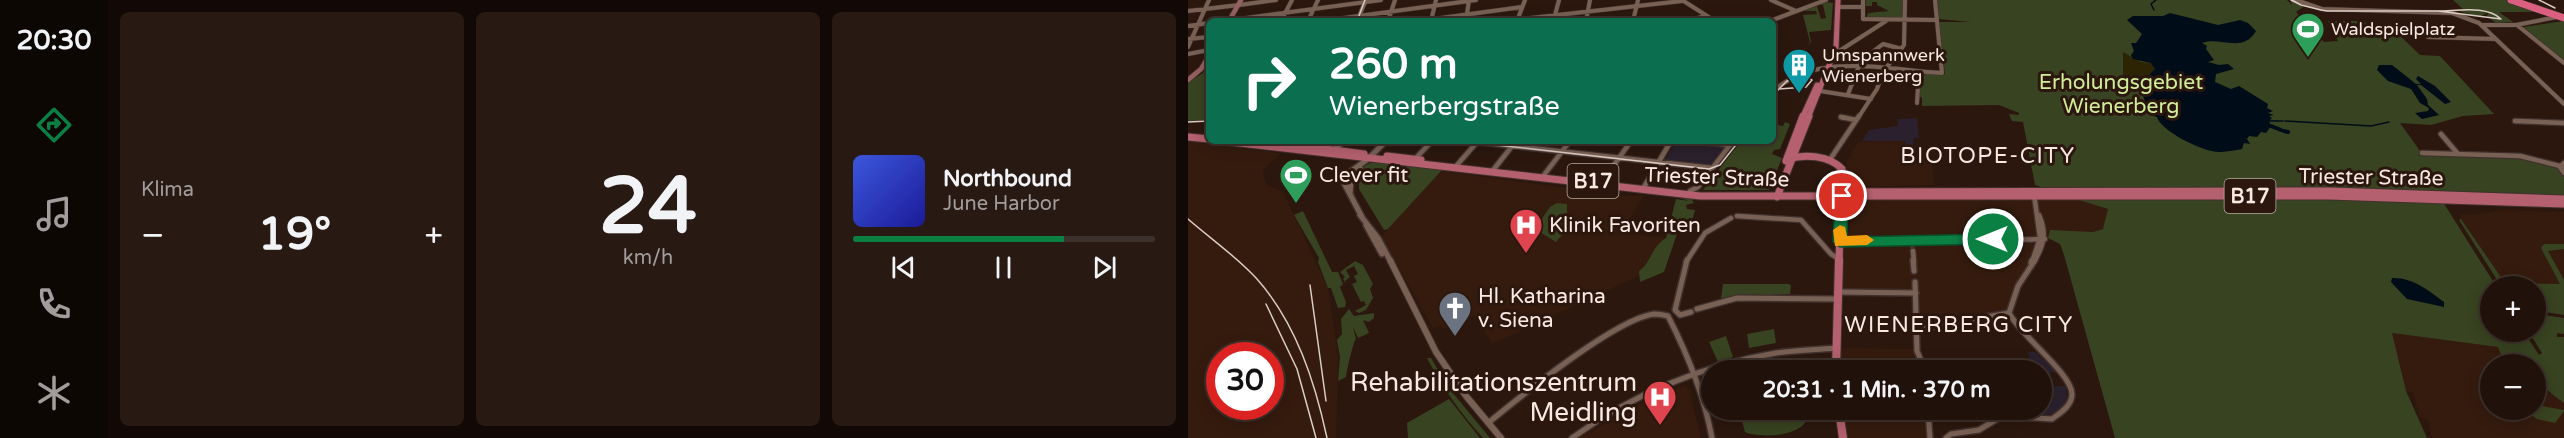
<!DOCTYPE html>
<html lang="de">
<head>
<meta charset="utf-8">
<style>
	body { margin:0; font-family:"Varela Round",sans-serif; background:#281a13; color:#f1f3f6; height:100vh; display:flex; flex-direction:column; font-size:22px; white-space:nowrap }
	* { box-sizing:border-box; margin:0 }
	p { font-size:20px; color:#a29d9c }
	.icon { flex:none; width:33px; height:33px; fill:none; stroke:currentColor; stroke-width:2; stroke-linecap:round; stroke-linejoin:round }
	.map { position:relative; flex:1; overflow:hidden }
	.panel { display:flex; flex-direction:column; gap:12px; padding:12px; background:#120906; width:1080px }
	.panel>* { flex:none }
	.hud { position:absolute; left:18px; top:18px; width:570px; height:126px; border-radius:9px; box-shadow:0 3px 15px #0003,0 0 0 2px #3d312b; background:#0b6e4f; color:#fff; overflow:hidden }
	.controls { position:absolute; left:1292px; top:276px; display:grid; gap:12px }
	.controls a { display:grid; place-items:center; width:66px; height:66px; border-radius:50%; background:#20110a; box-shadow:0 3px 15px #0003,0 0 0 2px #3d312b; font-size:30px }
	.speed { position:absolute; left:18px; top:342px; display:flex; gap:12px; font-size:30px; font-weight:700; text-align:center }
	.speed>* { display:grid; place-content:center; width:78px; height:78px; border-radius:50%; background:#20110a; box-shadow:0 3px 15px #0003,0 0 0 2px #3d312b; line-height:1 }
	.speed .limit { border:9px solid #d22; background:#fff; color:#111 }
	.pin { position:absolute; display:grid; place-items:center; width:51px; height:51px; color:#fff; margin:-26px; border:3px solid #fff; border-radius:50%; box-shadow:0 2px 6px #0007 }
	.me { position:absolute; width:66px; margin:-33px; rotate:270deg; stroke-linejoin:round; filter:drop-shadow(0 0 4px #0008) }
	.turn { display:flex; align-items:center; gap:21px; height:126px; padding:0 24px; font-size:27px }
	.turn .icon { width:78px; height:78px; stroke-width:2.5 }
	.turn b { display:block; font-size:42px; line-height:51px }
	.big { font-size:45px; font-weight:700; line-height:1.1 }
	.panel .widget { flex:1; display:flex; flex-direction:column; justify-content:center; gap:9px; min-width:0; padding:0 21px; border-radius:9px; background:#281a13 }
	.panel .dial { align-items:center; gap:0 }
	.dial b { font-size:78px; line-height:1 }
	.song { display:flex; align-items:center; gap:18px }
	.cover { width:72px; height:72px; border-radius:9px; background:linear-gradient(135deg,hsl(230 70% 55%),hsl(240 70% 35%)) }
	.played { height:6px; border-radius:3px; background:linear-gradient(90deg,#0b8043 70%,#3d312b 70%) }
	.keys { display:flex; justify-content:space-around; direction:ltr }
	.heat { display:flex; justify-content:space-between; align-items:center; font-size:33px; direction:ltr }
	.panel .tiles { flex:1; display:grid; gap:12px; grid-template-columns:repeat(3,1fr) }
	.trip { position:absolute; left:513px; top:360px; width:351px; height:60px; border-radius:30px; background:#20110a; box-shadow:0 3px 15px #0003,0 0 0 2px #3d312b; font-weight:700; line-height:60px; text-align:center }
	main { display:flex; flex:1; min-height:0 }
	.dock { display:flex; flex-direction:column; width:108px; justify-content:space-around; align-items:center; background:#0d0704; color:#a29d9c }
	.dock .icon { width:42px; height:42px }
	.dock .current { color:#0b8043 }
	.dock b { font-size:27px; color:#f1f3f6 }
	.map>svg:first-child { display:block }
	.built { fill:#351b0e; fill-rule:evenodd }
	.education { fill:#2b202d }
	.green { fill:#384321 }
	.sand { fill:#2c2403 }
	.water { fill:#000c17 }
	.lines { fill:none; stroke-linecap:round; stroke-linejoin:round }
	.stream { stroke:#000c17; stroke-width:1.5 }
	.canal { stroke:#000c17; stroke-width:4 }
	.minor-tunnel { stroke:#4a362e; stroke-width:4.5; stroke-dasharray:4.5 2; stroke-linecap:butt }
	.minor-far2-casing { stroke:#41312d; stroke-width:5 }
	.minor-far1-casing { stroke:#41312d; stroke-width:7 }
	.minor-casing { stroke:#41312d; stroke-width:8 }
	.tertiary-far2-casing { stroke:#41312d; stroke-width:5 }
	.tertiary-far1-casing { stroke:#41312d; stroke-width:8 }
	.tertiary-casing { stroke:#41312d; stroke-width:8 }
	.secondary-casing { stroke:#41312d; stroke-width:6 }
	.primary-far2-casing { stroke:#41312d; stroke-width:7 }
	.primary-far1-casing { stroke:#41312d; stroke-width:9 }
	.primary-casing { stroke:#41312d; stroke-width:10 }
	.motorway-casing { stroke:#41312d; stroke-width:8 }
	.minor-far2 { stroke:#796054; stroke-width:4 }
	.minor-far1 { stroke:#796054; stroke-width:4.5 }
	.minor { stroke:#796054; stroke-width:5 }
	.tertiary-far2 { stroke:#796054; stroke-width:4 }
	.tertiary-far1 { stroke:#796054; stroke-width:5 }
	.tertiary { stroke:#796054; stroke-width:6 }
	.secondary { stroke:#966061; stroke-width:4.5 }
	.primary-far2 { stroke:#b4606e; stroke-width:5 }
	.primary-far1 { stroke:#b4606e; stroke-width:7 }
	.primary { stroke:#b4606e; stroke-width:8 }
	.motorway { stroke:#db6080; stroke-width:7 }
	.tram { stroke:#dbccc4; stroke-width:1.5 }
	.rail { stroke:#dbccc4; stroke-width:1.5 }
	.route { fill:#0b8043; stroke:#07532c; stroke-width:1.5 }
	.slow { fill:#f59e0b }
	.labels { text-anchor:middle; stroke-width:6; stroke-linejoin:round; paint-order:stroke }
	.far-poi-label { font-size:18px; fill:#f8e9e2; stroke:#2b170e; text-anchor:start }
	.shield { fill:#2b170e; stroke:#baaaa2; stroke-width:1.5 }
	.shield-label { font-size:20px; font-weight:bold; fill:#f8e9e2 }
	.park-label { font-size:21px; fill:#d0ed98; stroke:#2b170e }
	.poi-label { font-size:21px; fill:#f8e9e2; stroke:#2b170e; text-anchor:start }
	.street-label { font-size:21px; fill:#f8e9e2; stroke:#2b170e }
	.neighbourhood-label { font-size:22px; letter-spacing:1.5px; fill:#f8e9e2; stroke:#2b170e }
	.near-poi-label { font-size:26px; fill:#f8e9e2; stroke:#2b170e; text-anchor:end }
</style>
</head>
<body>
<main>
<nav class="dock">
<b>20:30</b>
<svg class="icon current" aria-label="directions" viewBox="0 0 24 24"><path d="M12 3l9 9-9 9-9-9zM9 14v-3h6M13 9l2 2-2 2"/></svg>
<svg class="icon" aria-label="music" viewBox="0 0 24 24"><path d="M9 18V5l10-2v13"/><circle cx="6" cy="18" r="3"/><circle cx="16" cy="16" r="3"/></svg>
<svg class="icon" aria-label="phone" viewBox="0 0 24 24"><path d="M5 4h4l2 5-3 2q2 4 5 5l2-3 5 2v4C11 20 4 13 5 4z"/></svg>
<svg class="icon" aria-label="climate" viewBox="0 0 24 24"><path d="M12 3v18M4 7l16 10M4 17L20 7"/></svg>
</nav>
<section class="panel">
<div class="tiles">
<div class="widget"><p>Klima</p>
<div class="heat"><a>−</a><b class="big">19°</b><a>+</a></div>
</div>
<div class="widget dial"><b>24</b><p>km/h</p></div>
<div class="widget">
<div class="song"><i class="cover"></i><div><b>Northbound</b><p>June Harbor</p></div></div>
<div class="played"></div>
<div class="keys"><svg class="icon" aria-label="previous" viewBox="0 0 24 24"><path d="M18 5L8 12l10 7zM5 5v14"/></svg><svg class="icon" aria-label="pause" viewBox="0 0 24 24"><path d="M8 5v14M16 5v14"/></svg><svg class="icon" aria-label="next" viewBox="0 0 24 24"><path d="M6 5l10 7-10 7zM19 5v14"/></svg></div>
</div>
</div>
</section>
<div class="map">
<svg width="1376" height="438" viewBox="0 0 1376 438">
	<rect width="100%" height="100%" fill="#2b170e"/>
	<path class="built" d="M0,141L93,153L75,170V175L79,185L95,192L140,288L150,357L148,438H0ZM32,356H82V406H32Z
		M716,141L717,149H743L746,185L658,187L659,158H662L664,151L671,142Z
		M253,171L439,196L456,195L435,230L436,233L478,238L459,272L304,344L286,316L255,329L253,326L245,328L193,237Z
		M896,196L908,205L921,209L915,229L905,232H861L860,238H855L850,252L826,290L821,306L822,319L727,335L730,370H648V348L725,349L723,293L654,292L657,241L662,230V207L659,201Z
		M1314,210L1376,212V292L1372,285L1317,283L1270,214L1285,215Z
		M1203,333L1310,347L1344,364H1302V410H1347L1349,371L1356,389L1376,403V438H1244L1240,420L1231,416L1225,392L1218,391Z
		M497,385L501,387L513,438H391L450,405Z
		M651,410H736L738,438H655Z"/>
	<path class="education" d="M729,118L731,138H726L725,148H719L717,141H674L681,130L710,126L709,119Z
		M488,142L537,147L522,166L476,161Z
		M840,352H847L869,372H862L866,386H878L879,400L870,413L850,416L843,415L844,410H822H854V370H843Z"/>
	<path class="green" d="M678,0H715L716,18L678,19L680,13L701,11L689,5V2H684V6H677Z
		M749,0H1099L1104,5L1102,0L1115,7L1108,12L1136,42L1150,41L1140,21H1175L1182,26L1203,27L1232,55L1252,56L1306,114L1275,116L1243,125L1212,123L1235,155L1330,157L1367,166L1376,177V197L856,188L847,185L835,122L824,121L821,114L831,115V113L811,105L734,106V98L729,94L732,73L757,74L751,22H783L751,19Z
		M1265,0H1318L1348,12H1311L1325,22L1308,23L1299,16L1301,12L1293,16L1295,18L1267,10L1275,9Z
		M639,2L645,3L643,30L621,32L623,42L620,46L622,42L615,15L629,14L628,11H614L629,6L633,19L638,18L635,5H630Z
		M1376,22V60L1335,27L1375,21Z
		M19,66L21,120L0,121V82L15,73Z
		M597,122L602,124L592,149L586,150L584,154L594,158L581,190H515L553,141H585V124L595,126Z
		M185,162L254,170L200,229L196,230L171,189V184L165,186L167,196L164,195C165,180 169,168 185,162Z
		M486,196L510,197L504,200L506,203L498,205L499,209L507,210L504,221L500,219L489,224L487,229L490,231L476,272L452,282L451,271C464,262 462,248 478,238L488,199L501,201Z
		M1031,198L1255,202L1308,286H1302V332H1336L1351,355L1354,353L1341,332H1347V286H1313L1271,220L1273,219L1317,283L1372,284L1353,248L1356,244H1376V249L1360,251L1376,280V315L1351,311L1355,315L1376,318V334L1369,333V337H1376V403C1362,393 1347,382 1347,364H1317L1310,347L1204,333L1218,391L1239,438H927L876,255L872,244L860,238L862,230L905,232L915,229L920,209L891,200L857,199Z
		M369,203L379,204V229L368,242L347,229L362,207Z
		M115,211L144,272H150L155,284L152,287L158,302L157,307L150,308L143,288H140L130,262L131,258L106,215Z
		M167,261L175,265L185,284L182,289L185,298L178,310L171,313L167,311L178,305L176,301L173,302L164,284L169,282L166,276L170,274L166,266L158,270L162,277L157,281L158,284L155,279L157,277L152,272Z
		M535,284H601L603,286L602,294L533,298Z
		M161,309L166,316L186,313V318L181,322L175,320L181,333L170,338L165,327L168,339C165,342 159,370 158,377L150,381L152,357L149,340L154,334L153,319Z
		M586,329L588,343L561,348L559,334Z
		M538,336L545,357L530,362L521,342Z
		M239,358H243L260,387L302,438H295C273,414 254,387 239,358Z
		M261,399L292,438H220L219,423Z
		M1347,405L1376,410V411L1367,423L1349,419L1337,410H1347Z
		M551,410H617L618,421C610,437 570,438 557,432Z"/>
	<path class="sand" d="M935,52L953,62L964,63L967,69L964,74L949,82L935,75Z"/>
	<path class="water" d="M982,13L1030,25L1052,20L1060,23L1068,31C1055,54 1031,36 1014,43L1019,46L1018,49L1026,60L1020,62L1031,65L1040,64L1046,69L1028,74L1027,82L1043,89L1051,86L1080,104L1079,108L1085,111L1080,113L1086,115L1081,116L1084,118L1081,121L1083,126L1078,133L1073,132L1069,137L1061,136L1059,139L1062,144L1056,143L1054,149C1048,150 1037,152 1031,152C1014,152 972,130 969,117L962,115L949,79L960,76L967,69L963,63L945,59L943,55L946,51L943,43H948L954,34L939,20L945,16H975Z
		M1204,65L1228,84H1233L1228,79L1230,76L1247,86L1263,102L1257,104L1233,85H1229L1239,99L1240,105L1251,115L1234,119L1227,113L1240,111L1241,108L1232,103L1223,89L1200,81L1189,70L1191,65Z
		M1204,278C1224,277 1240,290 1256,302V307L1219,299L1203,282Z"/>
	<g class="lines">
		<path class="stream" d="M966,10L963,4L968,0
			M1081,121H1095
			M1097,121L1183,126L1201,122"/>
		<path class="canal" d="M1083,126L1093,130
			M1096,131L1100,132"/>
		<path class="minor-tunnel" d="M724,244L725,251"/>
		<defs>
			<path id="minor-far2" d="M494,0L527,21
				M583,0L608,11
				M675,0V19L749,20
				M1108,0L1134,9L1264,13L1291,23L1376,104
				M651,7H674
				M0,11L51,5
				M367,15L371,0
				M36,21L193,0
				M93,21L104,0
				M120,21L130,0
				M134,21L288,0
				M200,21L207,0
				M231,21L334,7
				M243,21L248,0
				M278,21L281,0
				M316,21L494,1
				M329,21L337,0
				M398,21L402,0
				M500,21L517,16
				M1294,25H1328L1369,17
				M1329,25L1376,63
				M0,26L21,23
				M1240,37L1308,39
				M0,39L21,37
				M0,47L21,0
				M0,54L21,50
				M645,55L698,21
				M585,91C632,51 698,70 754,73L747,0
				M632,91L683,99
				M660,94L673,61L695,44L714,49
				M729,103L731,72
				M653,117L656,118
				M670,118L689,89L695,72L716,45L717,0"/>
			<path id="minor-far1" d="M653,117L668,120
				M1327,121L1376,123
				M1253,134L1270,154
				M279,141L524,168
				M505,141L542,145
				M147,149L156,141
				M1234,153L1332,156L1376,167
				M226,160L244,141
				M641,161L671,116
				M1376,163L1372,167L1376,173
				M269,165L290,141
				M306,169L328,141
				M356,175L382,141
				M414,182L443,141
				M456,187L483,141
				M502,191L510,187L545,141
				M549,216L613,220L643,254L651,259
				M652,242L857,239
				M725,251L726,262
				M498,262L517,233L543,218
				M844,262L852,238L846,194
				M846,262C856,245 859,233 851,215"/>
			<path id="minor" d="M499,260L487,310L492,315L503,312
				M725,260L726,271
				M843,263L844,260
				M727,282L729,351L737,370
				M649,292L728,293
				M509,309L549,298L649,299
				M728,329L821,313
				M740,410L742,438
				M300,423C333,396 427,319 466,314C470,314 476,315 480,316C500,355 516,395 524,438
				M384,438C443,395 515,365 588,353C608,350 628,350 648,348
				M758,438L763,434L791,430L814,416L864,419C872,413 884,406 884,394C884,374 833,336 821,313L830,286L847,260"/>
			<path id="tertiary-far2" d="M51,5L88,0
				M169,21L178,0
				M445,21L450,0
				M582,21L638,0"/>
			<path id="tertiary-far1" d="M180,159L198,141
				M162,194L163,180L172,168
				M172,215L190,238L203,262
				M174,217L156,183L162,172L180,159
				M178,225L194,254"/>
			<path id="tertiary" d="M202,260L248,352L278,396L313,438"/>
			<path id="secondary" d="M41,21L53,0
				M0,80L13,69L21,56"/>
			<path id="primary-far2" d="M614,118L629,85
				M620,118L648,48L650,0"/>
			<path id="primary-far1" d="M0,137L21,139
				M34,141L512,196H1142L1376,204
				M75,141L176,154
				M199,156L233,160
				M599,159C617,154 641,155 654,169L651,262
				M598,161L615,116
				M638,192L1142,191L1376,199
				M589,197L621,116"/>
			<path id="primary" d="M648,370L651,260
				M651,410L655,438"/>
			<path id="motorway" d="M1323,0L1376,18"/>
		</defs>
		<use href="#minor-far2" class="minor-far2-casing"/>
		<use href="#minor-far1" class="minor-far1-casing"/>
		<use href="#minor" class="minor-casing"/>
		<use href="#tertiary-far2" class="tertiary-far2-casing"/>
		<use href="#tertiary-far1" class="tertiary-far1-casing"/>
		<use href="#tertiary" class="tertiary-casing"/>
		<use href="#secondary" class="secondary-casing"/>
		<use href="#primary-far2" class="primary-far2-casing"/>
		<use href="#primary-far1" class="primary-far1-casing"/>
		<use href="#primary" class="primary-casing"/>
		<use href="#motorway" class="motorway-casing"/>
		<use href="#minor-far2" class="minor-far2"/>
		<use href="#minor-far1" class="minor-far1"/>
		<use href="#minor" class="minor"/>
		<use href="#tertiary-far2" class="tertiary-far2"/>
		<use href="#tertiary-far1" class="tertiary-far1"/>
		<use href="#tertiary" class="tertiary"/>
		<use href="#secondary" class="secondary"/>
		<use href="#primary-far2" class="primary-far2"/>
		<use href="#primary-far1" class="primary-far1"/>
		<use href="#primary" class="primary"/>
		<use href="#motorway" class="motorway"/>
		<path class="tram" d="M1103,0L1113,5
			M1104,0L1113,5
			M1113,5L1133,10
			M1113,5L1133,10
			M1133,10L1139,11
			M1133,10L1139,11
			M1139,11H1250
			M1139,11H1250
			M1250,11C1269,11 1299,5 1313,19Z
			M169,21L177,0
			M591,89L618,87L624,80
			M585,95L599,81L619,76L624,80
			M0,122L21,121
			M273,141L521,169L532,165L551,141"/>
		<path class="rail" d="M1351,0L1367,8
			M0,219C23,239 49,257 69,279C108,323 127,382 139,438
			M122,285L138,401
			M78,304L109,369L128,438"/>
	</g>
	<path class="route" d="M654,192L660,196L659,237L805,234L812,239L805,244L652,247L645,242L647,196Z"/>
	<path class="slow" d="M652,225L657,227L659,236L679,235L686,240L679,245L647,246L645,230Z"/>
	<defs>
		<symbol id="stadium-pin" viewBox="-11 -11 22 30"><path d="M0 17L-7.5 6A9.5 9.5 0 1 1 7.5 6Z" fill="#2e9e5b" stroke="#2b170e"/><path d="M0-5a6.5 5 0 1 0 0 10a6.5 5 0 1 0 0-10ZM-3.5-1.8h7v3.6h-7Z" fill="#fff"/></symbol>
		<symbol id="building-pin" viewBox="-11 -11 22 30"><path d="M0 17L-7.5 6A9.5 9.5 0 1 1 7.5 6Z" fill="#0f9aa8" stroke="#2b170e"/><path d="M-4-6H4V6H1V3H-1V6H-4ZM-2.5-4.3h1.7v1.8h-1.7ZM.8-4.3h1.7v1.8H.8ZM-2.5-1h1.7V.8h-1.7ZM.8-1h1.7V.8H.8Z" fill="#fff"/></symbol>
		<symbol id="hospital-pin" viewBox="-11 -11 22 30"><path d="M0 17L-7.5 6A9.5 9.5 0 1 1 7.5 6Z" fill="#e0444e" stroke="#2b170e"/><path d="M-5-5h3v3.5h4V-5h3V5h-3V1.5h-4V5h-3Z" fill="#fff"/></symbol>
		<symbol id="church-pin" viewBox="-11 -11 22 30"><path d="M0 17L-7.5 6A9.5 9.5 0 1 1 7.5 6Z" fill="#6b7280" stroke="#2b170e"/><path d="M-1.2-6h2.4v3.5h3.3v2.4h-3.3V6h-2.4V-.1h-3.3v-2.4h3.3Z" fill="#fff"/></symbol>
	</defs>
	<g fill-rule="evenodd">
		<use href="#stadium-pin" x="1101" y="10" width="38" height="52"/>
		<use href="#building-pin" x="592" y="46" width="38" height="52"/>
		<use href="#stadium-pin" x="89" y="156" width="38" height="52"/>
		<use href="#hospital-pin" x="319" y="206" width="38" height="52"/>
		<use href="#church-pin" x="248" y="289" width="38" height="52"/>
		<use href="#hospital-pin" x="453" y="378" width="38" height="52"/>
	</g>
	<g class="labels">
		<g class="far-poi-label">
			<text x="1143" y="35">Waldspielplatz</text>
			<text x="634" y="61">Umspannwerk<tspan x="634" dy="21">Wienerberg</tspan></text>
		</g>
		<g class="shield">
			<rect x="379.5" y="164" width="51" height="34" rx="4.5"/>
			<rect x="1036.5" y="179" width="51" height="34" rx="4.5"/>
		</g>
		<g class="shield-label">
			<text x="405" y="188">B17</text>
			<text x="1062" y="203">B17</text>
		</g>
		<g class="park-label">
			<text x="933" y="89">Erholungsgebiet<tspan x="933" dy="24">Wienerberg</tspan></text>
		</g>
		<g class="poi-label">
			<text x="131" y="182">Clever fit</text>
			<text x="361" y="232">Klinik Favoriten</text>
			<text x="290" y="303">Hl. Katharina<tspan x="290" dy="24">v. Siena</tspan></text>
		</g>
		<g class="street-label">
			<text transform="translate(529 177) rotate(2)" y="7">Triester Straße</text>
			<text transform="translate(1183 177) rotate(1)" y="7">Triester Straße</text>
		</g>
		<g class="neighbourhood-label">
			<text x="800" y="163">BIOTOPE-CITY</text>
			<text x="771" y="332">WIENERBERG CITY</text>
		</g>
		<g class="near-poi-label">
			<text x="449" y="391">Rehabilitationszentrum<tspan x="449" dy="30">Meidling</tspan></text>
		</g>
	</g>
</svg>
<div class="controls">
<a>+</a>
<a>−</a>
</div>
<div class="speed"><div class="limit">30</div></div>
<div class="pin" style="left:654px;top:196px;background:#d93025"><svg class="icon" aria-label="arrive" viewBox="0 0 24 24"><path d="M6 21V4h12l-3 4 3 4H6"/></svg></div>
<svg class="me" style="left:805px;top:239px" viewBox="-20 -20 40 40"><circle r="17" fill="#0b8043" stroke="#fff" stroke-width="3"/><path d="M0-11L8 9 0 5-8 9z" fill="#fff"/></svg>
<div class="trip">20:31 · 1 Min. · 370 m</div>
<div class="hud">
<div class="turn"><svg class="icon" aria-label="right" viewBox="0 0 24 24"><path d="M7 20v-9h11M14 6l5 5-5 5"/></svg><div><b>260 m</b>Wienerbergstraße</div></div>
</div>
</div>
</main>
</body>
</html>
